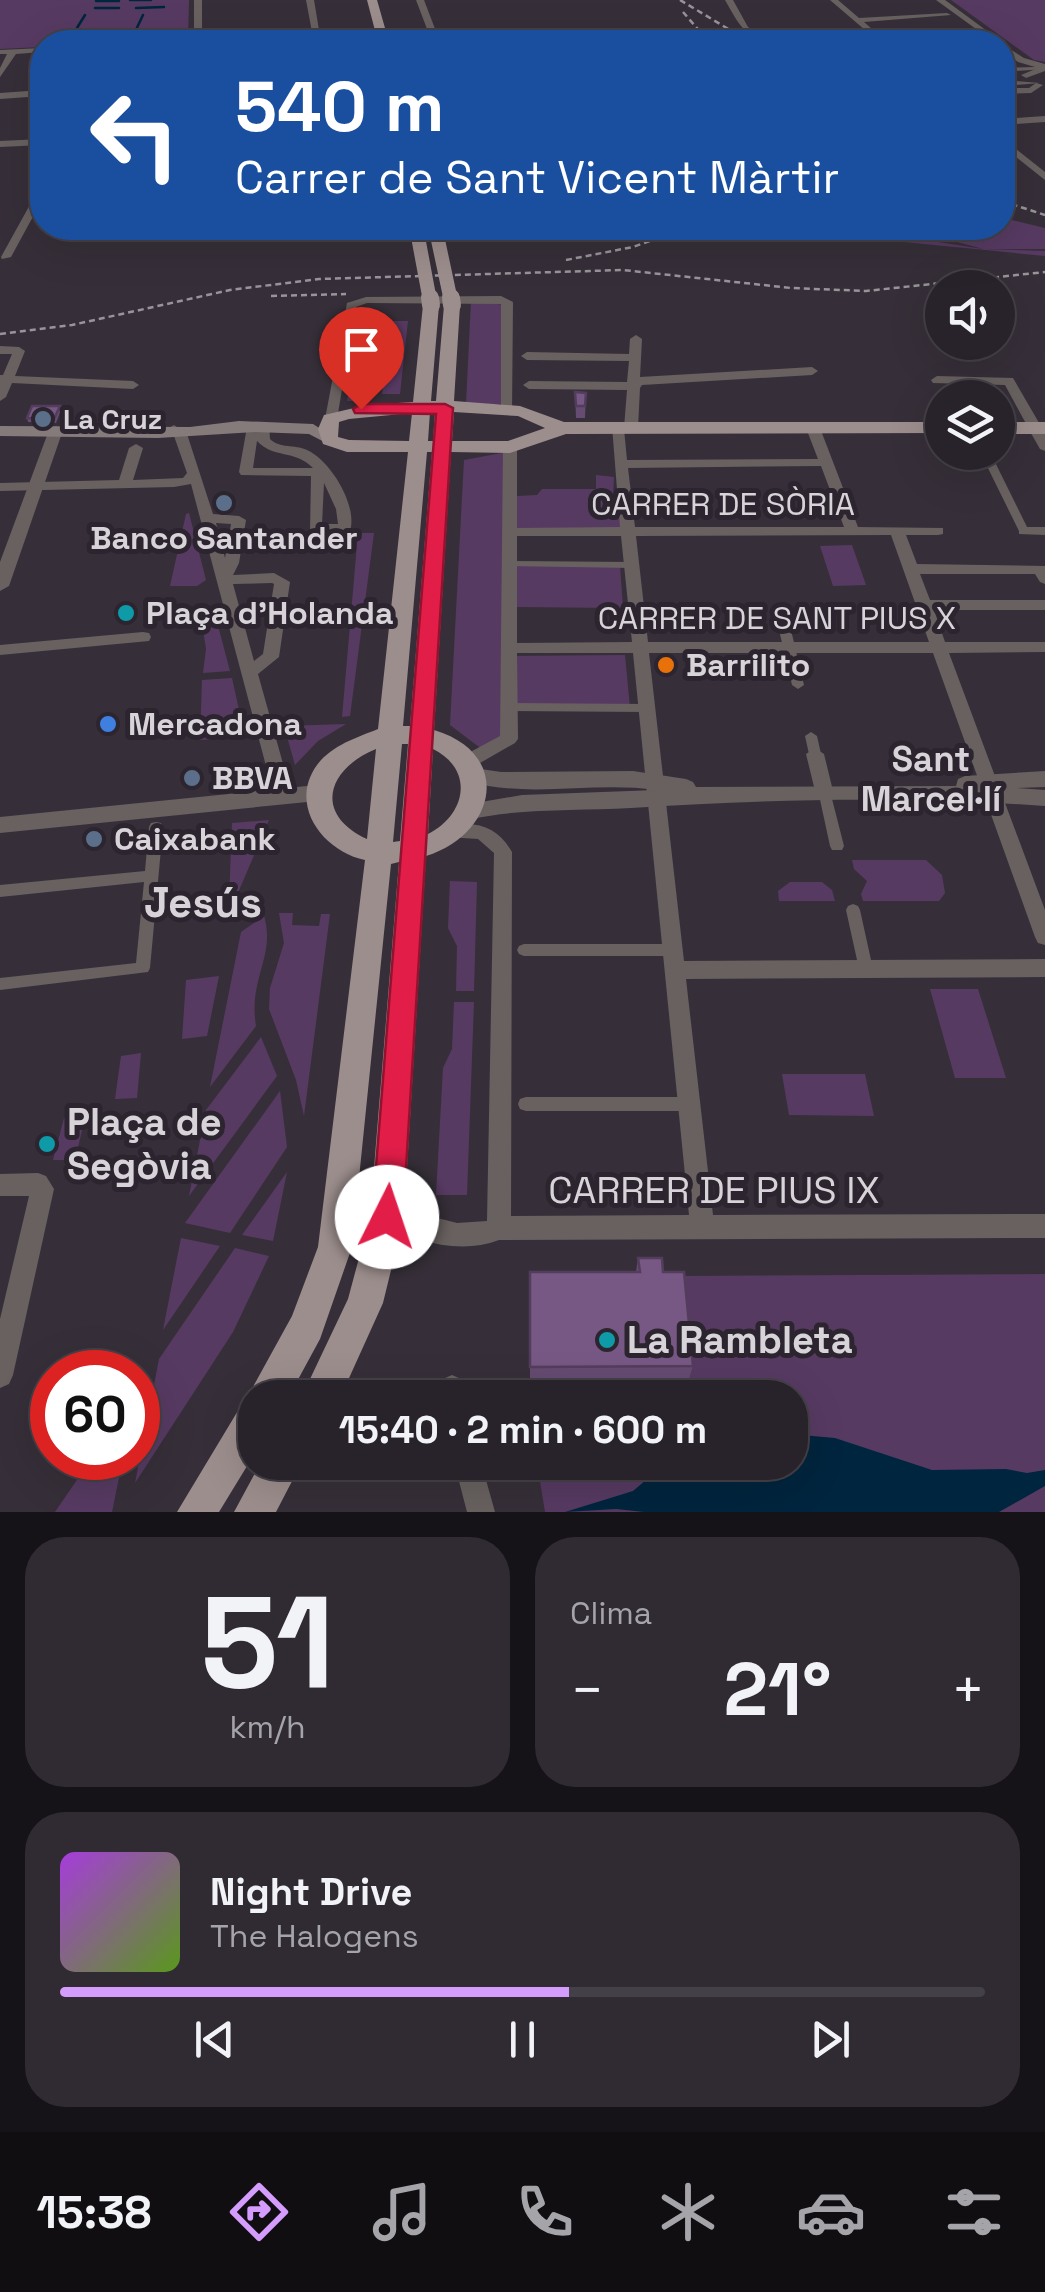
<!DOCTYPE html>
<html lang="es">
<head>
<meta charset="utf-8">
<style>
	body { margin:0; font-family:"Space Grotesk",sans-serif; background:#302b33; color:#f1f3f6; height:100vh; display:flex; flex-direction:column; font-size:38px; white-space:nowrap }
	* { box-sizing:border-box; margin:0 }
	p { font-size:32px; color:#a5a4a9 }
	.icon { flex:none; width:55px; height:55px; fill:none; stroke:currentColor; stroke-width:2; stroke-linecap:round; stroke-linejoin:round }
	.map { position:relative; height:1512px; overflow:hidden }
	.details { display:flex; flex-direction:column; gap:25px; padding:25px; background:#161318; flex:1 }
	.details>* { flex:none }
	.hud { position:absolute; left:30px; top:30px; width:985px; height:210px; border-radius:40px; box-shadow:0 10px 40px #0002,0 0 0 2px #444047; background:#1a4fa0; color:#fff; overflow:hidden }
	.tools { position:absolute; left:925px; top:270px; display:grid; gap:20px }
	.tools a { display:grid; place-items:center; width:90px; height:90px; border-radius:50%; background:#28232b; box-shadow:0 10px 40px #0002,0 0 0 2px #444047; font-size:50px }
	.speed { position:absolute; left:30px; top:1350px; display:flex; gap:20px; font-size:50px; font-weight:700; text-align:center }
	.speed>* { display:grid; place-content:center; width:130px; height:130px; border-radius:50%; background:#28232b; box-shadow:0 10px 40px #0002,0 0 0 2px #444047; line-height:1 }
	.speed .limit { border:15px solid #d22; background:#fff; color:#111 }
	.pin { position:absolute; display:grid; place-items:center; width:85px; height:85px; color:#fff; margin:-102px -42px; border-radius:50% 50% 50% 0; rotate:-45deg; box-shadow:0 0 10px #0007 }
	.pin .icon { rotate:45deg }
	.me { position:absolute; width:110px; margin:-55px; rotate:4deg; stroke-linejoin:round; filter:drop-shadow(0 0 8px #0008) }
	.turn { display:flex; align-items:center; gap:35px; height:210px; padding:0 40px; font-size:45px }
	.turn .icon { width:130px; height:130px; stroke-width:2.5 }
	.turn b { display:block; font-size:70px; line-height:85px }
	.big { font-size:75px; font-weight:800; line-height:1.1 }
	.details .widget { flex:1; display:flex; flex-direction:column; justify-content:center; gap:15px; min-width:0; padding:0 35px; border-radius:40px; background:#302b33 }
	.details .dial { align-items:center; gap:0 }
	.dial b { font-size:130px; line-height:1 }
	.song { display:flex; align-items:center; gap:30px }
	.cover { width:120px; height:120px; border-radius:15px; background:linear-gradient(135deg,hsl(280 70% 55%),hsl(90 70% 35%)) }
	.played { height:10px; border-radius:5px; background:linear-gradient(90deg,#d49cfc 55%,#444047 55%) }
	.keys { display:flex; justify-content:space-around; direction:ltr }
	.heat { display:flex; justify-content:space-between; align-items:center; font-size:55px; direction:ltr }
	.details .tiles { flex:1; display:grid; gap:25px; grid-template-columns:1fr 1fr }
	.widget:last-child { grid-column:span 2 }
	.trip { position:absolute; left:238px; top:1380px; width:570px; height:100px; border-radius:40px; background:#28232b; box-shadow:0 10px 40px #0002,0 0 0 2px #444047; font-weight:800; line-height:100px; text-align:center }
	.menu { display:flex; height:160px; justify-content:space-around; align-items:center; background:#100e11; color:#a5a4a9 }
	.menu .icon { width:70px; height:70px }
	.menu .current { color:#d49cfc }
	.menu b { font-size:45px; color:#f1f3f6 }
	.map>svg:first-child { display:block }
	.green { fill:#573a62 }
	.water { fill:#00253e }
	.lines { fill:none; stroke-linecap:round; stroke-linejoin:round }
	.stream { stroke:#00253e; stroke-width:2.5 }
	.pedestrian { fill:#686160; fill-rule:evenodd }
	.minor { fill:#686160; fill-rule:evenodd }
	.tertiary { fill:#686160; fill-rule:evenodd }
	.secondary { fill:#857b7a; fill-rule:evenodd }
	.primary { fill:#9c8e8d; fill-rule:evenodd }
	.rail { stroke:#99949b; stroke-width:2.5; stroke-dasharray:6 4; stroke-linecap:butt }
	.primary-bridge-far1 { stroke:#9c8e8d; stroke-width:14 }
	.primary-bridge { stroke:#9c8e8d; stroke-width:18 }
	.wall { fill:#664b72 }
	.building { fill:#775784; stroke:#533d5c; stroke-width:2.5 }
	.route { fill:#e11d48; stroke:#92132f; stroke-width:2.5 }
	.service-dot { fill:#5c6f8a; stroke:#2c252f; stroke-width:4 }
	.culture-dot { fill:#0f9aa8; stroke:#2c252f; stroke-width:4 }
	.food-dot { fill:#e8710a; stroke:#2c252f; stroke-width:4 }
	.shop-dot { fill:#3f7fe0; stroke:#2c252f; stroke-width:4 }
	.labels { text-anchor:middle; stroke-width:10; stroke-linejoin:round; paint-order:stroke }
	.far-poi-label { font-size:28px; font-weight:bold; fill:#d7d3d9; stroke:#2c252f; text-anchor:start }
	.street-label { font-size:32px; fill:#d7d3d9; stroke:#2c252f }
	.poi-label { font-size:32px; font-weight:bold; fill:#d7d3d9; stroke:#2c252f; text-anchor:start }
	.neighbourhood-label { font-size:35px; font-weight:bold; fill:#d7d3d9; stroke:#2c252f }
	.near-poi-label { font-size:38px; font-weight:bold; fill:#d7d3d9; stroke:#2c252f; text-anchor:start }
	.near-street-label { font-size:38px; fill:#d7d3d9; stroke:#2c252f }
	.district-label { font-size:42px; font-weight:bold; fill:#d7d3d9; stroke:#2c252f }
</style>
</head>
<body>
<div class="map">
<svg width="1045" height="1512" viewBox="0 0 1045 1512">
	<rect width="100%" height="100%" fill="#362f39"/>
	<path class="green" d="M0,0H189L188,39L42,42V47L0,49Z
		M951,0H1045V62L1034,60Z
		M1003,218L1045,228V249H985L1045,251V256L863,238H912L983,249L932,235L939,228H1002Z
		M577,228H772L831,234L833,238C733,230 636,228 536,238L534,235Z
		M471,301L506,305L504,404H466Z
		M362,321H379L367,401H347Z
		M391,321H408L400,394H382Z
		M507,452L504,742L483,750L450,725L464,460Z
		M596,475L614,477L613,496H621L624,527L619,530H518L513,523L517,522V496L537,495L542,489H596Z
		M189,513L206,580L197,586H170L186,514Z
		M358,533H374L350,716L342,717Z
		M852,545L866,585L833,586L820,546Z
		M514,565H620L623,608L515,607Z
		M216,618L230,671L203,673L206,649L202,623Z
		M625,655L630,708L511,707L510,656Z
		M232,678L245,737L200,740L202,680Z
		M346,724L318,741L295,765L284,726Z
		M269,820L235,900H229L232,823Z
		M852,860H926L942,875L945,893L939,901H863L861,894L867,881L854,869Z
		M450,881L477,882L474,991H456L457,946L448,928Z
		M790,882H822L832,890L835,901H779L778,891Z
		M279,913H293L292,925L319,926L321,914H330L304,1116L296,1080L269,1009L270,988L284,943Z
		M264,916C276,956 248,979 256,1026L210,1087L241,932Z
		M219,976L207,1036L182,1039L186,980Z
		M930,989H978L1006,1078H955Z
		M454,1002H474L467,1195H436L443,1068L452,1049Z
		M261,1037L277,1076L189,1196L206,1110Z
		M141,1053L137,1098L115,1099L121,1056Z
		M782,1074H865L874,1116L789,1115Z
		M280,1091L287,1147L230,1233L185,1223Z
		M64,1118H85L75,1160H53Z
		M287,1172L273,1241L242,1235Z
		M181,1238L220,1246L163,1330Z
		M235,1248L269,1256L233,1332L135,1483L159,1359Z
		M1045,1274V1512H545L537,1463L790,1462V1398L689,1397L678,1276Z
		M92,1458H123L112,1512H55Z"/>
	<path class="water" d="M790,1434L835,1438L932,1470L1006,1469L1027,1473L1045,1470V1486L999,1512H644L616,1509L565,1512L633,1491L666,1463L790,1462Z"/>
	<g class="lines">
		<path class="stream" d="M130,0H151
			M96,1H119
			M95,8H119
			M136,8L164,7
			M134,34L143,15
			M72,36L117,35
			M72,36L85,15"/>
		<path class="pedestrian" d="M42,62V70L33,94L28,95L39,64Z
			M980,452H990L1029,531L1028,533H1020L1019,531Z
			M509,561L632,562L637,565L632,568L505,566L504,564Z
			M781,609L787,613L804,685L798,689L792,685L775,613Z
			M509,703L647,704L653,708L647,712L509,711L503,707Z
			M811,732L817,736L821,754L815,759L809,754L805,736Z
			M825,790L830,792L831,795L844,846L842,850H832L830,846L819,795L820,792Z
			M156,822L161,823L163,827L150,968L148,972L0,990V978L136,963L144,882L0,897V885L145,871L149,827L151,823Z
			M853,904L858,906L860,910L873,969L871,973L866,975L861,973L859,969L846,910L848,906Z
			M524,944H672L677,946L679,950L677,954L672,956H524L519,954L517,950L519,946Z
			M526,1097H689L695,1099L697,1104L695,1109L689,1111H526L520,1109L518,1104L520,1099Z"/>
		<path class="minor" d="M194,0H202V39L312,32L306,0H314L321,42H313L312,36L180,42L194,39Z
			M416,0H424L440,42H432Z
			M725,0H733L748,27L770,42C745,40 736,19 725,0Z
			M830,0H838L859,18L947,13L951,15L864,22L887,42H879Z
			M936,0H945L1002,42H994Z
			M1002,44L1024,58L1045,64V69L1002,72V68L1035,67L1018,62L1002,50Z
			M42,48V52L16,54L0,77V68L7,54H0V50Z
			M1036,83L1043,85L1031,93L1002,94V88H1029Z
			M42,90V96L0,99V93Z
			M1045,116V122L1002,125V119Z
			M1002,138L1045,172V180L1002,146Z
			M42,189V200L11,257L2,259L1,257L37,192Z
			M340,228H350L351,241H343Z
			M501,296L513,302L512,412L501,409V304L367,303L356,307L337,419L336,422H326L325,419L347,303L366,297Z
			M636,335L642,339L640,377L812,367L818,371L812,375L642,385L640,388L638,428L631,432L624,428L627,390L529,389L523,385L529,381L627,382L629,361L527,360L521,356L527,352L629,354L630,339Z
			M0,346L19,347L25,351L15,376L133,381L139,385L133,389L12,383L6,397L0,401V375H3L12,354H0Z
			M937,376L1013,378L1042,428L1035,432L1030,431L1005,385L933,383L931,380Z
			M253,423L269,424L270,439C280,449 294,444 307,450C331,461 358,506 350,531H310L311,476L241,475L239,472L247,427ZM257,441C274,459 294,449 313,468H253ZM324,483L336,509L338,524H322Z
			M813,424L820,428L858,527L943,528V534L938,535H906L917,564L1045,566V584L1040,582L1035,574H920L930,600H1045V610H934L945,642H1045V652L949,653L1045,910V945L1038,943L1035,937L933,653H649L684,961L1045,959V977L686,979L713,1215L1045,1214V1238L499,1240C459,1255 417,1241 379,1225L375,1217L379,1209L387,1205L457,1223L487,1221L494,853L478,839L447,837L445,832L447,827C475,819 498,827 512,852L511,1216L689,1215L633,653H517L518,739L515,743L473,767L467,768L458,762L461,757L500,736L503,447L510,443L517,447V528L620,527L612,426L617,425L624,429L627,460L818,459L806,428ZM821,466L844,527H635L628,468ZM891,535L929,642H648L636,536ZM517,536H621L632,642L517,643Z
			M174,425L187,434L213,514L239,516L246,520L239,563L233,575L274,573L290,582L279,657L258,674L292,796L289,801H277L274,796L191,484L174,487L0,491V483L119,480L129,448L136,444L143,448L133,480L183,478L187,473L174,436L167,429ZM216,523L231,524L225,558ZM272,583L274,584L263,654L254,661L233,584Z
			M1024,527H1045V535L1019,534V528Z
			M143,632L149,633L151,637L149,641L0,655V645Z
			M815,748L824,754L834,795L831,800H819L816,795L806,754Z
			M38,1173L46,1176L54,1189L13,1375L9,1384L0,1388V1319L29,1196H0V1174Z
			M452,1375L461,1379L467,1398H441L439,1388L443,1379Z
			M454,1462H481L495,1512H467Z"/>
		<path class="tertiary" d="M1045,65V71L1026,78L1021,75Z
			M1002,80L1040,83L1002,86Z
			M42,139V145L0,147V141Z
			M1035,424L1040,425L1045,433V451L1040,449L1028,428Z
			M56,426L63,430L9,586L0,591V562L49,430Z
			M474,768L501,772L633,771L686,779L693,782L696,787L956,786L958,779L965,776L1045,771V787L1017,788L1045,790V806C908,796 768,799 631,808C577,811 524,808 471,819L464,817L461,811L464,805L522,795L656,790C594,781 527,799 467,781L464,776L467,771Z
			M317,785L324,788L327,793L324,798L317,801L0,833V817Z"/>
		<path class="secondary" d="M239,421L313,424L338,440L330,445L309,434L255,432L158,438L0,436V426L190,427Z"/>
		<path class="primary" d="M367,0H377L389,42H378Z
			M431,300L439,305L431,401H436L444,305L452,300L460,305L454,401L520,406L564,422H942V433L566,434L510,453L451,452L434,730C514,754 496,834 426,856L404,1217L383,1303L340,1398H301L348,1299L370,1217L399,862L391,864L352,1247L320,1339L288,1398H255V1453L219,1512H177L242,1404L249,1400L254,1385L292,1316L318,1247L365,860C323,851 288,805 317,765C332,745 356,738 378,729L408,452H347L323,444L318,429L324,415L367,405L413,402L423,305ZM430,412H435L433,441H428ZM454,412L518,416L545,428L508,441H452ZM412,413L409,441L349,440L338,437L339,422L349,419ZM427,452H432L410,726H403ZM402,744H408L400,841L393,842ZM376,749L367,839C313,814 327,769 376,749ZM433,749C475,770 466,815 428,834Z
			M998,422H1045V434H998Z
			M261,1462H302L276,1512H234Z"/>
		<path class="rail" d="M680,0L750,42
			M683,12L709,42
			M1002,201L1045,215
			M566,260L633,247L686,228
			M271,296L346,294
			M0,334L72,325L230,290L319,279L623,270L791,288L866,291L1045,272"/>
		<path class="primary-bridge-far1" d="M438,240L451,301
			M419,242L430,301"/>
		<path class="primary-bridge" d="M430,298L431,305
			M451,298L452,305"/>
	</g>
	<path class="wall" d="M575,392L586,393L585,418H576Z
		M61,410L56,423L28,422L27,418Z
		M638,1258L663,1272L693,1366L688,1382L530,1383V1272H636Z"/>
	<path class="building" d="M575,392L586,393L585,406H576Z
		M32,406H60L54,419L27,418Z
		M638,1258H662L663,1272H684L693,1366L530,1367V1272H640Z"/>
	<path class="route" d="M361,404H445L453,408L403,1217L398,1228L387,1232L376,1228L372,1217L436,414L355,413L353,409Z"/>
	<g class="service-dot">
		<circle cx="43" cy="419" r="10"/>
		<circle cx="224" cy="503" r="10"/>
		<circle cx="192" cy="778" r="10"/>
		<circle cx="94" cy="839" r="10"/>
	</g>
	<g class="culture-dot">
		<circle cx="126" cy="613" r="10"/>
		<circle cx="47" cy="1144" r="10"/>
		<circle cx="607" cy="1340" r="10"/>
	</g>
	<circle class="food-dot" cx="666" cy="665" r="10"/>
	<circle class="shop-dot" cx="108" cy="724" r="10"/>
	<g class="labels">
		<g class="far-poi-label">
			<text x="63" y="429">La Cruz</text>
		</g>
		<g class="street-label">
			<text x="723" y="515">CARRER DE SÒRIA</text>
			<text x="777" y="629">CARRER DE SANT PIUS X</text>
		</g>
		<g class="poi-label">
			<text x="224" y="549" text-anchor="middle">Banco Santander</text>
			<text x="146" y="624">Plaça d'Holanda</text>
			<text x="686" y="676">Barrilito</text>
			<text x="128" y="735">Mercadona</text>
			<text x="212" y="789">BBVA</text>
			<text x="114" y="850">Caixabank</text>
		</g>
		<g class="neighbourhood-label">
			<text x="931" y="771">Sant<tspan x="931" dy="40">Marcel·lí</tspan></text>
		</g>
		<g class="near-poi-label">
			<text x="67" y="1135">Plaça de<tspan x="67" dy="44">Segòvia</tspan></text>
			<text x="627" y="1353">La Rambleta</text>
		</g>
		<g class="near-street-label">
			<text x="714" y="1203">CARRER DE PIUS IX</text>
		</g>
		<g class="district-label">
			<text x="203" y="917">Jesús</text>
		</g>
	</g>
</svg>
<div class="tools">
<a><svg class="icon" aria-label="sound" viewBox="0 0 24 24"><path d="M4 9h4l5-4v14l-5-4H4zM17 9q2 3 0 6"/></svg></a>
<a><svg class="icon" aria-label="layers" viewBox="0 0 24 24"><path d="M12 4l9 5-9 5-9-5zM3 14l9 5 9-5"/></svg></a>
</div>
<div class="speed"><div class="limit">60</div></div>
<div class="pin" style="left:361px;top:409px;background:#d93025"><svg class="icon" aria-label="arrive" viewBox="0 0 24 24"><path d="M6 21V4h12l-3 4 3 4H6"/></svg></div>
<svg class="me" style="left:387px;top:1217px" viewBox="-20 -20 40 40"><circle r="19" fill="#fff"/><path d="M0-13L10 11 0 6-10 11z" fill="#e11d48"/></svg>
<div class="trip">15:40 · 2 min · 600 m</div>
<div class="hud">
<div class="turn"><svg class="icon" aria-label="left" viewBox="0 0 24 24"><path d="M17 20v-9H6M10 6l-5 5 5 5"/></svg><div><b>540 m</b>Carrer de Sant Vicent Màrtir</div></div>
</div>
</div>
<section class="details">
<div class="tiles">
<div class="widget dial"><b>51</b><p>km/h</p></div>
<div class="widget"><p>Clima</p>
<div class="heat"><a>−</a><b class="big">21°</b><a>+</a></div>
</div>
<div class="widget">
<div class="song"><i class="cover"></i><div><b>Night Drive</b><p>The Halogens</p></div></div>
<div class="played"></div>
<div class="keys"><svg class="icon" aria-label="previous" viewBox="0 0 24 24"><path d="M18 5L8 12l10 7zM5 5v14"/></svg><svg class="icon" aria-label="pause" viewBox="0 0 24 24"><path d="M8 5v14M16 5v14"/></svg><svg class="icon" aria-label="next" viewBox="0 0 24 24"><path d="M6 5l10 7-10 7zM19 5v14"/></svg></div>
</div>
</div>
</section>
<nav class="menu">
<b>15:38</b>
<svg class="icon current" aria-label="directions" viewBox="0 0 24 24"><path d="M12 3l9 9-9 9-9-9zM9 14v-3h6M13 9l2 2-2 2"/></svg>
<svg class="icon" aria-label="music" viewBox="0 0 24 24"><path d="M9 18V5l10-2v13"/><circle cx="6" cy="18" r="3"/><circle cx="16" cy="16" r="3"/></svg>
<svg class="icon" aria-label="phone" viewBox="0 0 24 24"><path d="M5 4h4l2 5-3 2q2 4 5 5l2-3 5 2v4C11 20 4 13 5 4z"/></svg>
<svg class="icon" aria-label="climate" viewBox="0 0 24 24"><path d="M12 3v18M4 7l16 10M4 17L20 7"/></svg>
<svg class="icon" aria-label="car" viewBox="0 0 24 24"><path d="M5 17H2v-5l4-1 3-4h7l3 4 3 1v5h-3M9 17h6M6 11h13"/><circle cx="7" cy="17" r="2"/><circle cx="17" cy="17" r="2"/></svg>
<svg class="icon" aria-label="filters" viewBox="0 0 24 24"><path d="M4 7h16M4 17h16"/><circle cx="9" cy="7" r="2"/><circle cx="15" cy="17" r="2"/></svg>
</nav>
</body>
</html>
